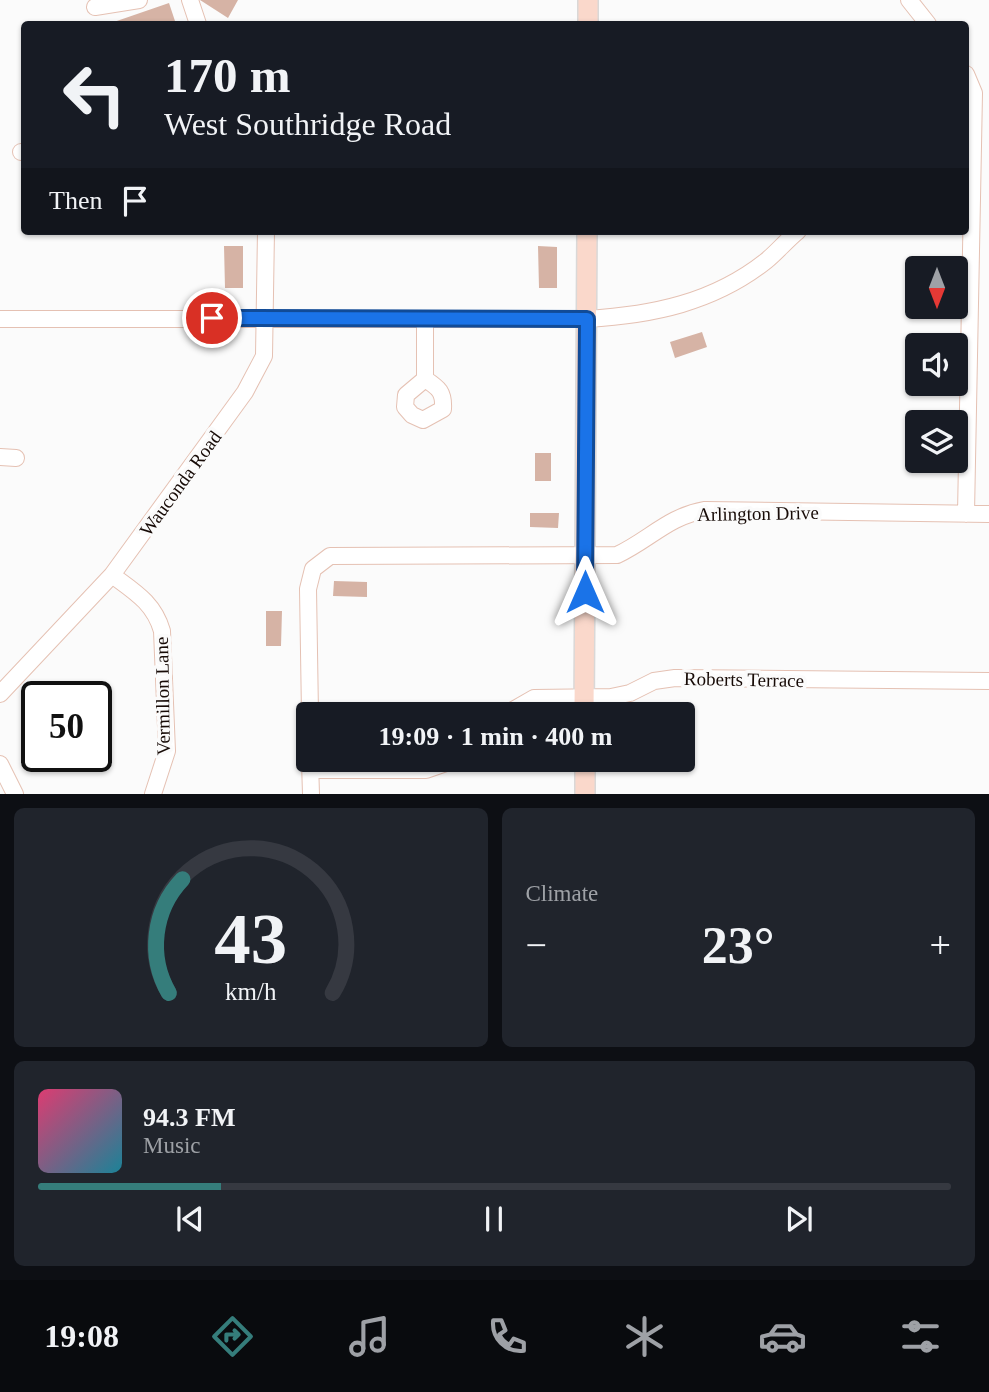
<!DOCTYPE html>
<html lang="en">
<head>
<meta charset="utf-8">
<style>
	body { margin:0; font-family:"Times New Roman",serif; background:#20242c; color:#f1f3f6; height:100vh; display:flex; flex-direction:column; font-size:26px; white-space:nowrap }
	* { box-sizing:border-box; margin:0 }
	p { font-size:23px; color:#9ea1a6 }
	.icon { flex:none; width:38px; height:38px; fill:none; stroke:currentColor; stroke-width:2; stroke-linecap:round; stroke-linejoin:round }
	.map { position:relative; height:794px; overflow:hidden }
	.details { display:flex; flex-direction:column; gap:14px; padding:14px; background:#0d0f14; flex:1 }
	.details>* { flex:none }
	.guide { position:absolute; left:21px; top:21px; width:948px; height:214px; border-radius:7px; box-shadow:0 2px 5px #0004; background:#171b24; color:#f1f3f6; overflow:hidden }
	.needle { width:46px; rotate:180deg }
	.fabs { position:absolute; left:905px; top:256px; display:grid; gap:14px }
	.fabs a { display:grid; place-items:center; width:63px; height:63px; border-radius:7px; background:#171b24; box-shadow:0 2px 5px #0004; font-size:35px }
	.speed { position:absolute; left:21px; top:681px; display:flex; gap:14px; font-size:35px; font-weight:700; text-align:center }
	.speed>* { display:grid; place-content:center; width:91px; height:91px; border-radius:50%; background:#171b24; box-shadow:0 2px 5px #0004; line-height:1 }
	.speed .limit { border:4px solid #111; border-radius:10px; background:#fff; color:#111 }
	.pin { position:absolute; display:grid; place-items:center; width:60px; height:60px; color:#fff; margin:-30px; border:4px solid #fff; border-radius:50%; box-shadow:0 2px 7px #0007 }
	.me { position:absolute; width:77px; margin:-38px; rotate:0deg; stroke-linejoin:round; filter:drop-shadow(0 0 5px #0008) }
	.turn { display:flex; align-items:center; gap:24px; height:147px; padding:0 28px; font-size:32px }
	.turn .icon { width:91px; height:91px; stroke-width:2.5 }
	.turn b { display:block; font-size:49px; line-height:60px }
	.then { display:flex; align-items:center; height:66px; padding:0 28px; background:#0003; gap:14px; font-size:26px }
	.big { font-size:52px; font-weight:600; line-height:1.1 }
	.details .card { flex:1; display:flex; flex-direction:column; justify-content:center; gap:10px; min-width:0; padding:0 24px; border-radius:10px; background:#20242c }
	.details .dial { align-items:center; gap:0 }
	.dial svg { height:182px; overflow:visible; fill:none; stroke:#363941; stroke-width:7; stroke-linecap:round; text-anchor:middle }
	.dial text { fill:#f1f3f6; stroke:none }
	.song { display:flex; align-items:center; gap:21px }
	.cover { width:84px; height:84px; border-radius:10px; background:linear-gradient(135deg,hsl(340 70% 55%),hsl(190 70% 35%)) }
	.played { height:7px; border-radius:4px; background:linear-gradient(90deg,#357d7b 20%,#363941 20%) }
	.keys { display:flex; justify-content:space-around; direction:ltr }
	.heat { display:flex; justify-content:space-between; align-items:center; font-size:38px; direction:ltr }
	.details .tiles { flex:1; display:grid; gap:14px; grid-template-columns:1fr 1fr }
	.card:last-child { grid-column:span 2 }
	.trip { position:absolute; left:296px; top:702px; width:399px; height:70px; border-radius:7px; background:#171b24; box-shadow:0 2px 5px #0004; font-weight:600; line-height:70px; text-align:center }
	.dock { display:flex; height:112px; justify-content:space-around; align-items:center; background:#090b0e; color:#9ea1a6 }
	.dock .icon { width:49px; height:49px }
	.dock .active { color:#357d7b }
	.dock b { font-size:32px; color:#f1f3f6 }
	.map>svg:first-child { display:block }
	.building { fill:#d6b3a5 }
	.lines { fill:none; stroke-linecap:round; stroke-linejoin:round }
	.minor-casing { stroke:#e5c1b3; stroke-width:18 }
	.major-casing { stroke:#dad8d7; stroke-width:22 }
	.minor { stroke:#fff; stroke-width:16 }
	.major { stroke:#fad8cb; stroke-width:19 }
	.route-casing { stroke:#114b97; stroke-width:18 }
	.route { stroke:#1a73e8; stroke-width:12 }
	.labels { text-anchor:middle; stroke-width:7; stroke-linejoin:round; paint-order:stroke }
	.street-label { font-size:19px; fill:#170b07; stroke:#fbfbfb }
</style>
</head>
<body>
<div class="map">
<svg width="989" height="794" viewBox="0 0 989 794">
	<rect width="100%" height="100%" fill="#fbfbfb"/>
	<path class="building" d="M200,0H238L228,18Z
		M169,3L176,24H108Z
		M224,246H243V288H225Z
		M538,246L557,247V288H539Z
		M702,332L707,347L675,358L670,342Z
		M535,453H551V481H535Z
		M530,513H559L558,528L530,527Z
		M334,581L367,582V597L333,596Z
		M266,611H282L281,646H266Z"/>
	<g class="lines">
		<defs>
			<path id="minor" d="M190,0L198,24
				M909,0L928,24
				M95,7L139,0
				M966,74L974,93L966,514
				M21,152H24
				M0,319H587C652,315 713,303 766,261C777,252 787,240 798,231
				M425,379C439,388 444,392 443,409L423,420L412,415L405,407L406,395L425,379V319
				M0,457L16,458
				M112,575C135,592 154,603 162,631L167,751L153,794
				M0,694L112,575L245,392L264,356L266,231
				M310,714L308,589L313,569L330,556L617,555C649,540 669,516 705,510L989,514
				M506,714L534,698L611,697L630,693L654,681L675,678L989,681
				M310,762L311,794
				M0,764L15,794
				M311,770H426L455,760"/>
			<path id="major" d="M588,24V0
				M584,714L587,231
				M585,760V794"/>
		</defs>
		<use href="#minor" class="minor-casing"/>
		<use href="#major" class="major-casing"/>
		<use href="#minor" class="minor"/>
		<use href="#major" class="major"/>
	</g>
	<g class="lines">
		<defs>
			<path id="route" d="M212,318L587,319L585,592"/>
		</defs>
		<use href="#route" class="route-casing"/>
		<use href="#route" class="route"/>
	</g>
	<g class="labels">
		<g class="street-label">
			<text transform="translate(180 483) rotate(-54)" y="7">Wauconda Road</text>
			<text transform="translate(758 513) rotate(-1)" y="7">Arlington Drive</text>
			<text transform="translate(744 679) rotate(1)" y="7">Roberts Terrace</text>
			<text transform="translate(162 696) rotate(-91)" y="7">Vermillon Lane</text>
		</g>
	</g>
</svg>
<div class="fabs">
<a><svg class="needle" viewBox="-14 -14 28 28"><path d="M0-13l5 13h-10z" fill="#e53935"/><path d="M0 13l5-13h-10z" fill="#9ea1a6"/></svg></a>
<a><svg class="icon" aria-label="sound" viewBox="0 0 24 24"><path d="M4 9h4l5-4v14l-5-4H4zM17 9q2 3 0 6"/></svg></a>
<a><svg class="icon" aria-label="layers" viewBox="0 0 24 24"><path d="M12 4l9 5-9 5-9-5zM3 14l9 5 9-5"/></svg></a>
</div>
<div class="speed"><div class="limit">50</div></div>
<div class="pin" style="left:212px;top:318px;background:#d93025"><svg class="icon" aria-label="arrive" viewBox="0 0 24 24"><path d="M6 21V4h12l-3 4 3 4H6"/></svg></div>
<svg class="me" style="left:585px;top:592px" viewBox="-20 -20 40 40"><path d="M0-17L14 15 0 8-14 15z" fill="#1a73e8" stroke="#fff" stroke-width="4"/></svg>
<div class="trip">19:09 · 1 min · 400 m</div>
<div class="guide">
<div class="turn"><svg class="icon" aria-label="left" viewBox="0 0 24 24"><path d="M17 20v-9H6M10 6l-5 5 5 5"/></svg><div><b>170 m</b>West Southridge Road</div></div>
<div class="then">Then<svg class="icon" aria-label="arrive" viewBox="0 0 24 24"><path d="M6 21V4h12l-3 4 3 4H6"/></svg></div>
</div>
</div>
<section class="details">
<div class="tiles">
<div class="card dial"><svg viewBox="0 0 100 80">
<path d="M14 69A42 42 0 1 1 86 69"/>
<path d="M14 69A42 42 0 0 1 20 19" stroke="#357d7b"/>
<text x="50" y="56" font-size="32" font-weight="700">43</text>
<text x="50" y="72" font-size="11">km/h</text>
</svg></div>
<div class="card"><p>Climate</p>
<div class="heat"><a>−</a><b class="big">23°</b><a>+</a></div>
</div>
<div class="card">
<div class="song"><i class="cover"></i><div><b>94.3 FM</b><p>Music</p></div></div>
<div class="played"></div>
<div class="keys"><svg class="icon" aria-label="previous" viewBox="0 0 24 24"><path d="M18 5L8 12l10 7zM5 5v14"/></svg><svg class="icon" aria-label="pause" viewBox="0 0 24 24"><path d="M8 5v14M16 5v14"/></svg><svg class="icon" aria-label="next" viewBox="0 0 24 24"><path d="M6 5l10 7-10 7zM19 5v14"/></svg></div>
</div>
</div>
</section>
<nav class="dock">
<b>19:08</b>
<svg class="icon active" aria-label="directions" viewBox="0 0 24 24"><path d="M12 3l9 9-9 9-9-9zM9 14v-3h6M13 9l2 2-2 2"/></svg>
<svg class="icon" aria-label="music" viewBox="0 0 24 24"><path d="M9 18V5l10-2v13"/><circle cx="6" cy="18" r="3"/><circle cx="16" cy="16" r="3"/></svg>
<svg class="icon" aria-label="phone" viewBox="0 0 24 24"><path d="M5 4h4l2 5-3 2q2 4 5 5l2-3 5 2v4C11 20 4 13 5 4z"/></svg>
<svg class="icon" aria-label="climate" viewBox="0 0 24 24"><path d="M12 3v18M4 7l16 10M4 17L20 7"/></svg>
<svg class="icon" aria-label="car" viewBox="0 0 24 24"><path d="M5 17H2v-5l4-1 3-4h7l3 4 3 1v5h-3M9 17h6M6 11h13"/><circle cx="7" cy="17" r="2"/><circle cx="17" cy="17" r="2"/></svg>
<svg class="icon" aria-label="filters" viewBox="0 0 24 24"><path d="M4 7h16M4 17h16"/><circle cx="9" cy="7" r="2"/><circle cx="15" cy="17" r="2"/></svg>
</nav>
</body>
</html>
